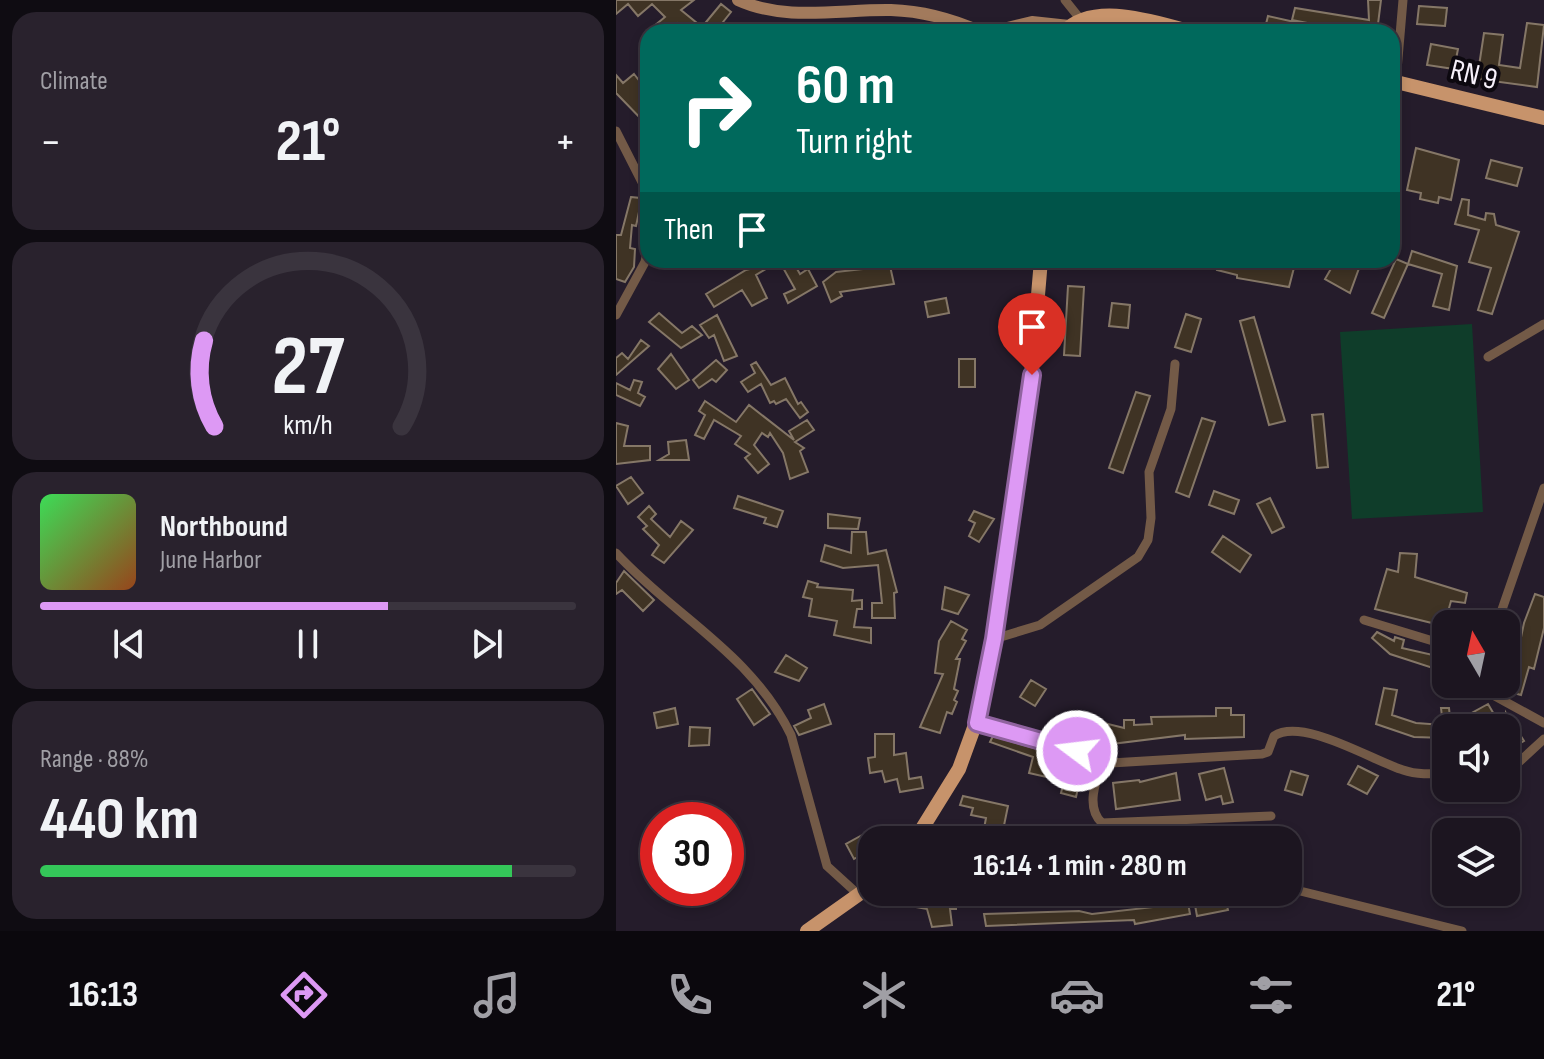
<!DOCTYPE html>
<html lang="en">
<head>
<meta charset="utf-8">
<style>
	body { margin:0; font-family:"Sofia Sans Condensed",sans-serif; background:#29222d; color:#f1f3f6; height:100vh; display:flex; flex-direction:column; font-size:30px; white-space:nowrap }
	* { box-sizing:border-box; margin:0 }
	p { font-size:26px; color:#a09fa5 }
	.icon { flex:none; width:44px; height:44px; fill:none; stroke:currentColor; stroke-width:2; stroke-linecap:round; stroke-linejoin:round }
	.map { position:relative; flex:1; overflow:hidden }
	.sheet { display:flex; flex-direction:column; gap:12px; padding:12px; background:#0f0c12; width:616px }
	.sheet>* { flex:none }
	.hud { position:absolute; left:24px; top:24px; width:760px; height:244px; border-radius:24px; box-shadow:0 4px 12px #0003,0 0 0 2px #3a343e; background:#00695c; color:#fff; overflow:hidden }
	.needle { width:52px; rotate:351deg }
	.fabs { position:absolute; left:816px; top:610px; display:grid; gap:16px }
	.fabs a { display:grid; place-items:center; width:88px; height:88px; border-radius:16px; background:#1c1520; box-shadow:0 4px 12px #0003,0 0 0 2px #3a343e; font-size:40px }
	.speed { position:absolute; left:24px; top:802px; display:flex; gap:16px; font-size:40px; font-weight:700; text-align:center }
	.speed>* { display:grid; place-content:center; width:104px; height:104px; border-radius:50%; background:#1c1520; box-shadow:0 4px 12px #0003,0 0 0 2px #3a343e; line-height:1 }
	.speed .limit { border:12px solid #d22; background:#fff; color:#111 }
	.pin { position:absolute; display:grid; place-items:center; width:68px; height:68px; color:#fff; margin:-82px -34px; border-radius:50% 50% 50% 0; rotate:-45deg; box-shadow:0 0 8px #0007 }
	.pin .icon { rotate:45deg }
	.me { position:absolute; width:88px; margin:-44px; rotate:285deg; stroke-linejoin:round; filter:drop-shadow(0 0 6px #0008) }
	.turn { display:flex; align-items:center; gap:28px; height:168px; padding:0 24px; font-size:36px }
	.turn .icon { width:104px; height:104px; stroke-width:2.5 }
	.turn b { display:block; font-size:56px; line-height:68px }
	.then { display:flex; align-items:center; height:76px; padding:0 24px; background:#0003; gap:16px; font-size:30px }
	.big { font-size:60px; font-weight:700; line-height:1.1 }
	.sheet .card { flex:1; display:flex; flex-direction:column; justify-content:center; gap:12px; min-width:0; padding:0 28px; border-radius:24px; background:#29222d }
	.sheet .dial { align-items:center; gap:0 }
	.dial svg { height:208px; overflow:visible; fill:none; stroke:#3a343e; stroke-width:7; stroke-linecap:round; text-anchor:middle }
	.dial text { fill:#f1f3f6; stroke:none }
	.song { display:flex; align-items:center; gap:24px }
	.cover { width:96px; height:96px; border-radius:12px; background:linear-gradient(135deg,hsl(130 70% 55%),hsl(20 70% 35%)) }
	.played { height:8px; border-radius:4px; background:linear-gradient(90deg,#dd99f4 65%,#3a343e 65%) }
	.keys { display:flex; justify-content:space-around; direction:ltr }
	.heat { display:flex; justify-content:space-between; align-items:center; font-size:44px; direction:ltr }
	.charge { height:12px; border-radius:6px; background:linear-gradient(90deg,#34c759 88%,#3a343e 0) }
	.trip { position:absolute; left:242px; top:826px; width:444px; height:80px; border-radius:24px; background:#1c1520; box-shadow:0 4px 12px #0003,0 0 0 2px #3a343e; font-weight:700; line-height:80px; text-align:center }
	.tabs { display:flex; height:128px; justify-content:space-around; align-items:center; background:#0b080d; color:#a09fa5 }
	.tabs .icon { width:56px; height:56px }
	.tabs .current { color:#dd99f4 }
	.tabs b { font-size:36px; color:#f1f3f6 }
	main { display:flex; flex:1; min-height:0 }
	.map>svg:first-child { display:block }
	.green { fill:#0f3d2a }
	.building { fill:#3f3324; stroke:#857767; stroke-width:2 }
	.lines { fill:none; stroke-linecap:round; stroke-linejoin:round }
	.minor { stroke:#735a47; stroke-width:9 }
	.secondary { stroke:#a27a5c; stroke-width:12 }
	.primary { stroke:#c7936b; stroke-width:14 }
	.route-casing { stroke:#90639f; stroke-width:20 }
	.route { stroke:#dd99f4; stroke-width:14 }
	.labels { text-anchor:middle; stroke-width:8; stroke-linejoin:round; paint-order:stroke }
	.street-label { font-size:30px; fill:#f7f1fb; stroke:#0c080f }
</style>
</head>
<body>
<main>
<section class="sheet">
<div class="card"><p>Climate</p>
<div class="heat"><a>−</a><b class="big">21°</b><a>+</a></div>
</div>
<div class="card dial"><svg viewBox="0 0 100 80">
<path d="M14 69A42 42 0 1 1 86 69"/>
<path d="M14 69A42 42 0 0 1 10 36" stroke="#dd99f4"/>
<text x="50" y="56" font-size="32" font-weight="700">27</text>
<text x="50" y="72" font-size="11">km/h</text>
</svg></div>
<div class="card">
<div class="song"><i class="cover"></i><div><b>Northbound</b><p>June Harbor</p></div></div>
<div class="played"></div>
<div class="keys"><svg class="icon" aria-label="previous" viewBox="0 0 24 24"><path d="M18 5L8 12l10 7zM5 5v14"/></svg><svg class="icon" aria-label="pause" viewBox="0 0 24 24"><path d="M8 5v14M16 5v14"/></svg><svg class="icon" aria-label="next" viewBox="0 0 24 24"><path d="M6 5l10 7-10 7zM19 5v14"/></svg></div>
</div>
<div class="card"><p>Range · 88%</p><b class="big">440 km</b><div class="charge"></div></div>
</section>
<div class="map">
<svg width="928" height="931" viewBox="0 0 928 931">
	<rect width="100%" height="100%" fill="#251c2b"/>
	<path class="green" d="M856,324L867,512L736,519L724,332Z"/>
	<path class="building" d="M0,0H78L65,10L86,27L105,4L115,12L99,32H73L62,23L52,32H41L37,27L49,17L36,4L22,16L12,4L0,14Z
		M752,0H765L761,32L727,30L676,20L679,8L753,20Z
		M803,6L831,8L829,26L801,24Z
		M652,16L683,23L680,32L649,28Z
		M911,23L928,25L921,87L861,79L868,33L887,35L883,65L904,68Z
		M815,44L842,49L838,69L811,65Z
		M18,74L29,88L24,91L32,100V126L0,93V75L7,83Z
		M800,148L843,160L835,200L823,197L822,203L804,199L805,193L791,190Z
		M875,160L906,168L901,186L870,178Z
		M15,197L24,198L23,212L20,226L16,225L14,248L19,249L18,267L9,282L0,279V235H5Z
		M846,199L853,200L852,215L869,220L870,213L878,214L880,225L903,232L876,314L862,310L875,268L853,262L863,230L839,224Z
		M796,251L841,266L833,310L817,306L826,274L792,264Z
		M780,259L792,264L768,318L756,313Z
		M147,260L155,266L140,275L151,298L136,306L126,290L98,307L90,294L130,270L141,267L140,265Z
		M176,260L184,274L192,269L201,286L172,303L168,294L179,289L165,264Z
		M603,260H680L673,287L621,278V275L601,270Z
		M720,260H746L734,293L709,279Z
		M274,266L278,284L224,292L226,296L215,302L207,282L220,272Z
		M452,286L468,287L464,356L448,355Z
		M330,298L333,313L312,317L309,302Z
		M496,303L514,305L512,328L493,326Z
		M43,313L66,333L76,326L86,335L65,348L33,322Z
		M570,314L585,319L575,352L559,347Z
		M101,315L121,356L108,361L98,335L93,338L84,325Z
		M638,317L669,421L653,425L624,321Z
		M25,340L33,346L0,375V358L6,353L12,359Z
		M55,354L73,380L60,389L42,369Z
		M343,359H359V387H343Z
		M100,360L111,370L100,382L96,379L83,388L77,380Z
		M140,362L155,385L169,378L182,404L185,402L192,412L184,418L170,399L160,404L158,401L154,403L145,384L132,392L125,382L139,373L135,365Z
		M18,380L26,382L22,393L29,397L24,406L0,395V383L14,390Z
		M520,392L534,396L507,473L493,468Z
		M89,401L120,422L133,405L178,440L173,431L191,420L198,430L179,442L188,448L184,451L192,472L174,479L167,453L154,433L152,437L146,433L138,445L153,464L142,473L129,458L134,454L119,444L125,436L98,420L88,439L79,435L89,415L83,411Z
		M707,414L712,467L701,468L696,415Z
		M586,418L599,422L573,497L560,492Z
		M0,423L12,426L8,446H34V460L0,464Z
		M70,440L73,460H43L53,454L52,442Z
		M15,477L27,493L12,504L0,486Z
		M598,491L623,500L618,514L593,505Z
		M122,496L167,511L161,527L148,523L150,518L118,508Z
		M654,498L668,527L656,533L641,504Z
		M33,506L40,514L35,519L54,537L65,521L77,530L48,563L36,555L43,545L27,529L31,526L22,517Z
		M358,511L378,519L363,542L353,536L359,523L353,520Z
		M212,514L244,518L242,529L212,528Z
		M236,532H250L252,554L270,550L281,592L278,593L279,618H256V603H266L262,565L227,568L205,561L209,545L235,553Z
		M607,536L635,555L624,572L596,552Z
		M784,553L801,554L799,577L851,593L849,603L835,601L828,626L759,609L771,569L782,572Z
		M8,571L38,600L27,611L6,590L0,594V583Z
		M192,581L202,584L201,587L237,590L236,601L246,600V609H241L238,627L255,628V643L218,635L221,621L193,616L196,599L187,597Z
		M329,587L353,595L342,614L326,609Z
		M919,594L928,597V628L918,669L913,667L905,695L890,691V671L892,664L899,666L908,623Z
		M335,621L351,630L346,639L350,641L340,659H344L338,689L342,691L338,700L341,702L336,714L331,712L324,733L304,727L327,674L319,673L323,641Z
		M761,632L778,641L779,637L788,640L786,648L830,658L829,672L774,654L756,638Z
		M170,655L191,668L183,681L159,672Z
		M415,680L430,689L419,706L404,697Z
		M768,688L781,690L776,715L800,723L827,725L825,708H833L835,728H830V738L798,737L760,724Z
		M136,689L154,714L138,725L121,699Z
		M208,704L215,724L183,735L178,726L195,718L192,710Z
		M872,704L886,728H861L854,714Z
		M59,708L62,724L41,728L38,713Z
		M600,708H615V715H628V737L569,739V735L496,744L495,747L475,742L480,721L508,728V720H518V725L536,724L535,717L600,716Z
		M890,713L908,741L893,750L890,746Z
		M74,727L94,728L93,745L73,746Z
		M259,734H278V755L290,753L293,779L305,777L307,788L284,792L281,779L269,782L266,771L254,773L252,758L259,757Z
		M377,736L468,763L460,797L445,793L448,781L413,773L417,757L374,742Z
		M742,766L762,776L751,794L732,784Z
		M608,768L617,802L607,804L605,796L590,800L583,774Z
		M675,771L692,776L686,795L669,790Z
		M560,773L564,800L500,809L497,783L523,780L524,782Z
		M347,796L392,806L385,840L366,839L370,818L355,815L357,808L344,805Z
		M640,825L641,840H577L576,830Z
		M248,834L256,849L238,859L230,844Z
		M609,898L612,910L581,916L579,905Z
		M317,899L340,901V909H334L336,925L316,927L311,909L289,905Z
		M572,903L574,914L519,924L518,920L370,926L368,914L463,911L476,914Z"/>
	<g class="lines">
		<path class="minor" d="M449,0L465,20
			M780,82L787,0
			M0,131L32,194
			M0,315L29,262L32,247
			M872,357L928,324
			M0,553C59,617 134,652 175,735L211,866L244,896
			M748,620L830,645
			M881,624L928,488
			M378,639L424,625L522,557L532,540L535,518L533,472L555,409L559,364
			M866,684L868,690L928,723
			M361,723L495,763L646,754L652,752L658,736C687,717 757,761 787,770C801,775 815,774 830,773
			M487,761C480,780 469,807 486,823L655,816
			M890,767L903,762L928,739
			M672,888L846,931
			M318,892L383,897L546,892"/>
		<path class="secondary" d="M122,0C170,22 225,9 275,10C307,11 336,19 365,32
			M375,32L416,22L453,26"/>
		<path class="primary" d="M448,32C478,0 540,23 577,32
			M776,81L928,118
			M299,840L343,769L367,703L413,400L425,260
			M191,931L256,885"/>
	</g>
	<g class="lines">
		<defs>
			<path id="route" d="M416,375L378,639L361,723L461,751"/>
		</defs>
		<use href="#route" class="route-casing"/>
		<use href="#route" class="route"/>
	</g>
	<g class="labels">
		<g class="street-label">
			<text transform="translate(858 74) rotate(14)" y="10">RN 9</text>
		</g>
	</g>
</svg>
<div class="fabs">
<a><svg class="needle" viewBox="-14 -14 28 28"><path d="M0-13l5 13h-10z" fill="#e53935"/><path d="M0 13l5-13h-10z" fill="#a09fa5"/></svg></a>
<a><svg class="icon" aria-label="sound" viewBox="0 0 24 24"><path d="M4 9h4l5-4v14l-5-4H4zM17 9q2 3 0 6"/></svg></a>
<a><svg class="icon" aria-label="layers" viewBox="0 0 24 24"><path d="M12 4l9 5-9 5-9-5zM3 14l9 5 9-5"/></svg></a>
</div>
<div class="speed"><div class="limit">30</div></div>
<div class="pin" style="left:416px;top:375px;background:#d93025"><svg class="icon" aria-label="arrive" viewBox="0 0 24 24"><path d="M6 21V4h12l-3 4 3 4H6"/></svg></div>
<svg class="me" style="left:461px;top:751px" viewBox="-20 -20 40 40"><circle r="17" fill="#dd99f4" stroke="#fff" stroke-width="3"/><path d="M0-11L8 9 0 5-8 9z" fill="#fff"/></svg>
<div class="trip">16:14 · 1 min · 280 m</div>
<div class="hud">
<div class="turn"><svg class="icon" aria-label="right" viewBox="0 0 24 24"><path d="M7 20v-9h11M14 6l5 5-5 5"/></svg><div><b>60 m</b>Turn right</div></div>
<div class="then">Then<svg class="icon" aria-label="arrive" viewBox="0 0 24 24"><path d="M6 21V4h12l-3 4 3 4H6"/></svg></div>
</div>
</div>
</main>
<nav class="tabs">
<b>16:13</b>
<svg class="icon current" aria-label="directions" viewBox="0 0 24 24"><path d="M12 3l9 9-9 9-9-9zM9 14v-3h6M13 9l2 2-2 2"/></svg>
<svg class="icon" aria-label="music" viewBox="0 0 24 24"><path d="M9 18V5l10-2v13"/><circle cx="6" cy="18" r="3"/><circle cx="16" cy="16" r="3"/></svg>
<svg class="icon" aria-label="phone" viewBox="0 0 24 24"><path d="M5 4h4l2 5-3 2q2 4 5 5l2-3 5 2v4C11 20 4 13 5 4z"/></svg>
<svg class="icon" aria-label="climate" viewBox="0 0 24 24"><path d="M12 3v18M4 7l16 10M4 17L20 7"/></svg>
<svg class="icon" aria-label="car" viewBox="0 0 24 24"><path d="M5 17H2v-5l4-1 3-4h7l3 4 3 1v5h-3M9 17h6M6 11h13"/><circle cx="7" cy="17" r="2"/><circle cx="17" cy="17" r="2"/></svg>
<svg class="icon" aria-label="filters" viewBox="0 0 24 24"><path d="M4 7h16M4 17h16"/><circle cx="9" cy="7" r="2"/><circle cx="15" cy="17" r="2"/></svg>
<b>21°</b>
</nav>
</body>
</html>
